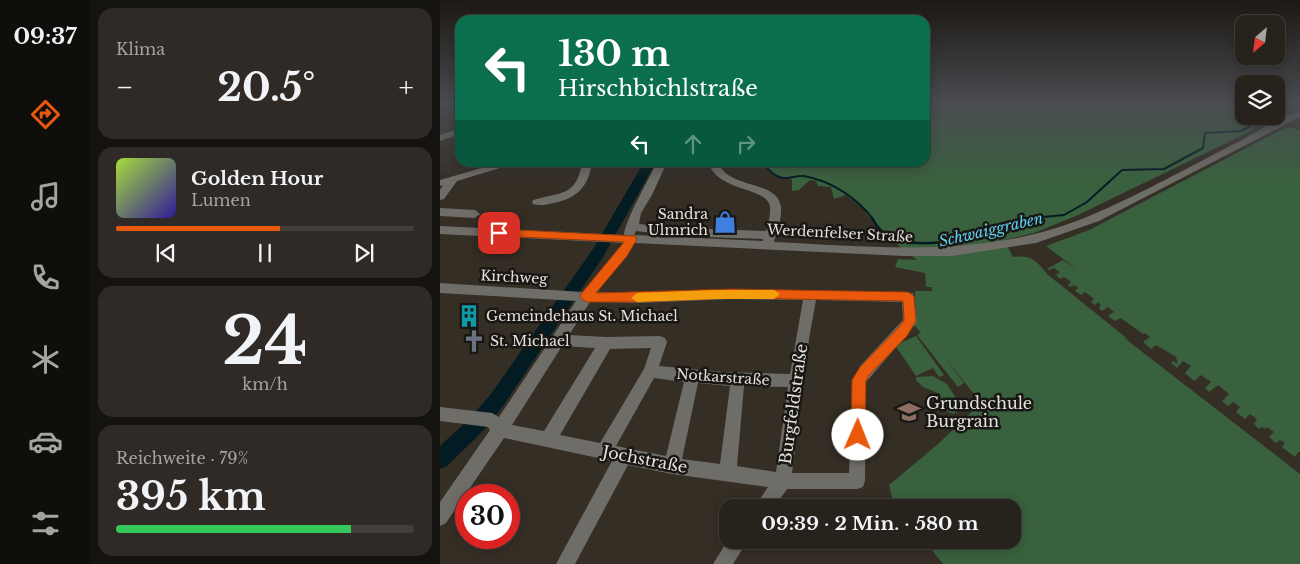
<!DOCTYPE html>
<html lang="de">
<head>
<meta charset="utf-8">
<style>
	body { margin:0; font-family:"Libre Baskerville",serif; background:#2f2a25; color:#f1f3f6; height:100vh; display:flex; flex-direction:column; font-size:19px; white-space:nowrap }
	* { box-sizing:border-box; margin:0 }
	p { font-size:16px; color:#a4a4a3 }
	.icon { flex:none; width:28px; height:28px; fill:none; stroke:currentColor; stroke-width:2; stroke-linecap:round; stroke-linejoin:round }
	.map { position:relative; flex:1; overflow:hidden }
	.side { display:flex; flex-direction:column; gap:8px; padding:8px; background:#15130f; width:350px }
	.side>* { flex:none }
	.guide { position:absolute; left:15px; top:15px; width:475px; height:152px; border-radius:15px; box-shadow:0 2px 12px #0003,0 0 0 1px #433f3b; background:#0b6e4f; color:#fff; overflow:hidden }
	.needle { width:32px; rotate:208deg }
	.tools { position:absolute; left:795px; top:15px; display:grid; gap:10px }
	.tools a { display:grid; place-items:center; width:50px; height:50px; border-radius:10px; background:#27221c; box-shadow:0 2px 12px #0003,0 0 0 1px #433f3b; font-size:25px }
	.speed { position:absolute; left:15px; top:484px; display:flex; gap:10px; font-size:25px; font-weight:700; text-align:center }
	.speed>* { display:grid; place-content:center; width:65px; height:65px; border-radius:50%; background:#27221c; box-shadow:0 2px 12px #0003,0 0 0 1px #433f3b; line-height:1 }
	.speed .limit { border:8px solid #d22; background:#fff; color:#111 }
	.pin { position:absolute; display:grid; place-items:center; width:42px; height:42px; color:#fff; margin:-21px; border-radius:10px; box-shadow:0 2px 8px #0006 }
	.me { position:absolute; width:55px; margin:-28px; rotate:1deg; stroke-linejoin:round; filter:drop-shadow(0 0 4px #0008) }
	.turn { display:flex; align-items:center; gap:18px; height:105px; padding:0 20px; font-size:22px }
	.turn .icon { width:65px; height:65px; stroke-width:2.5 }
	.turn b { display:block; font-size:35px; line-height:42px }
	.lanes { display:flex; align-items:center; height:48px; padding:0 20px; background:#0003; justify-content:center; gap:25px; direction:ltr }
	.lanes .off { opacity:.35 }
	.big { font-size:38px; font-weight:700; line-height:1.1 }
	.side .tile { flex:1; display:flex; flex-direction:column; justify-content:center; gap:8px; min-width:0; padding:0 18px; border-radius:15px; background:#2f2a25 }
	.side .dial { align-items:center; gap:0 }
	.dial b { font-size:65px; line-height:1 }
	.song { display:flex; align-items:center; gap:15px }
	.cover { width:60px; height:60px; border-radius:8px; background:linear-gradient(135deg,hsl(80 70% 55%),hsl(250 70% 35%)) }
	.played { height:5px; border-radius:2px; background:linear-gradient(90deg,#ea580c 55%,#433f3b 55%) }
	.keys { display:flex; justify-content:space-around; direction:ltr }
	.heat { display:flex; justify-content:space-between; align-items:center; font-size:28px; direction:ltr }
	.charge { height:8px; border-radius:4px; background:linear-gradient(90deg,#34c759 79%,#433f3b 0) }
	.trip { position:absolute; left:279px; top:499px; width:302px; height:50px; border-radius:15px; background:#27221c; box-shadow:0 2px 12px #0003,0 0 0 1px #433f3b; font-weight:700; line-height:50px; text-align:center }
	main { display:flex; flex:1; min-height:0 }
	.dock { display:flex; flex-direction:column; width:90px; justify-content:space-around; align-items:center; background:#100e0b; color:#a4a4a3 }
	.dock .icon { width:35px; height:35px }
	.dock .on { color:#ea580c }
	.dock b { font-size:22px; color:#f1f3f6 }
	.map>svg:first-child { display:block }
	.green { fill:#39613e }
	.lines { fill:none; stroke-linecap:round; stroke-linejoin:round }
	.stream-far1 { stroke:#031b22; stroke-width:2 }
	.stream { stroke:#031b22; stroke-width:2.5 }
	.river { fill:#031b22; fill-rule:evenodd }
	.minor { fill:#6f6d68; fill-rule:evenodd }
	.route { fill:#ea580c; stroke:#983908 }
	.slow { fill:#f59e0b }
	.labels { text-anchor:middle; stroke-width:5; stroke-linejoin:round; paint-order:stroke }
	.poi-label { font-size:14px; fill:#e4e1db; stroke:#191713; text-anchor:start }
	.street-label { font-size:14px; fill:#e4e1db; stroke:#191713 }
	.water-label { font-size:15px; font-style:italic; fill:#5ed1f3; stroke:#191713 }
	.near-poi-label { font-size:16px; fill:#e4e1db; stroke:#191713; text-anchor:start }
	.near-street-label { font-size:16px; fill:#e4e1db; stroke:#191713 }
</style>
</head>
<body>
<main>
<nav class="dock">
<b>09:37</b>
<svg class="icon on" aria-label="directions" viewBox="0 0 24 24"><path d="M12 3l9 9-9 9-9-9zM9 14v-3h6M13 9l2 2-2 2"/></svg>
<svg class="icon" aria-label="music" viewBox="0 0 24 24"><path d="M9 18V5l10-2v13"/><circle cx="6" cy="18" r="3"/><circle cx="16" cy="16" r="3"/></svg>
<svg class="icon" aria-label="phone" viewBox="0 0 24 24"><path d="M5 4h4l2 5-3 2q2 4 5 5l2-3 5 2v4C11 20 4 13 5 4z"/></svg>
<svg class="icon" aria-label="climate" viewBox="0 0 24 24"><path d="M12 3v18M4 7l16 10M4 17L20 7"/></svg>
<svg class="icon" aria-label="car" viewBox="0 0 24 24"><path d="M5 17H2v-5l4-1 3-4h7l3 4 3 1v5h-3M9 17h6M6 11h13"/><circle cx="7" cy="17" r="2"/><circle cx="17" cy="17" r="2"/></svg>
<svg class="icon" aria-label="filters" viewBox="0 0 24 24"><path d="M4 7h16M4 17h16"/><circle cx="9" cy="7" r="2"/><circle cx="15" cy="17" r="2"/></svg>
</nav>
<section class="side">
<div class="tile"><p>Klima</p>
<div class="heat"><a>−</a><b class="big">20.5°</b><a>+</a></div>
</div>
<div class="tile">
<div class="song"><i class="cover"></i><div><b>Golden Hour</b><p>Lumen</p></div></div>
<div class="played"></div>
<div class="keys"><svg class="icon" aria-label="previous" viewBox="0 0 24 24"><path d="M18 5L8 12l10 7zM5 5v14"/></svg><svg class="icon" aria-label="pause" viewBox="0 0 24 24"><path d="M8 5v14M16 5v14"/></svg><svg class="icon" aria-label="next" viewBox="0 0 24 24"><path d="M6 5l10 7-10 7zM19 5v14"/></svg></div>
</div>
<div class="tile dial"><b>24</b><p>km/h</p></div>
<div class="tile"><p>Reichweite · 79%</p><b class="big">395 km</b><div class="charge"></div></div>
</section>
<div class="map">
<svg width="860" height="564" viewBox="0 0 860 564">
	<rect width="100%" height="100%" fill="#342e25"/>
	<path class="green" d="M485,103H804V116H834L812,128L815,129L636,216L594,233L564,240L573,257C591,255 596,260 607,274L689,340L683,337L860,474V564H503L484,540H572V508L458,507L453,501L449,485L498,444L541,403L503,355L524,383L518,387L477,335L481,333L474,325L473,301L475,300V291H492V287H486L485,273L455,267L458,259L477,260L443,233L421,207L406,195L394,199L391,187L378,186L376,181L370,180L359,190L352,191V179C334,179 332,174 322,163L485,162Z
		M845,128H854L860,131V452H858L855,457L842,447L845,443L840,440L836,443L829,437L834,432L827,427L825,429L822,427L819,429L814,424L817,419L810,414L805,419L796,412L800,407L793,402L788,406L782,401L789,394L778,385L769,392L765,388L771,382L761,375L754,381L745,373L751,366L743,361L737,368L731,363L733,361L738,364L736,357L716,345L711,349L703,342L710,337L705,333L703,334L681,318L675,321L668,316L674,312L668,307L662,311L659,308L661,305L658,302L655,305L651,302L654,299L645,292L641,295L635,291L638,288L634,285L630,287L628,285L631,282L624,277L620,279L616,275L620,272L614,268L609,270L607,269L623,260L638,270L606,246L649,230Z
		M476,336L504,375L499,377L493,368L476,376L455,345Z
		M493,376L507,384L523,409L513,414L504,410L500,394L483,387L476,380V377Z"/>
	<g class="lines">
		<path class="stream-far1" d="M836,113L848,107L844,103
			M322,162C328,169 334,177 344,178C350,179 357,175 364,176C391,181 416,197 433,219
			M582,219L624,215L647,202L682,170L724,169L763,148L765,133L801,131L830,116"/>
		<path class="stream" d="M432,218C435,223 439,230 444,233C474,254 527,238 560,229C571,225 580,219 592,218"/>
		<path class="river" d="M204,162H216L163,257L63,406L44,430L7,466L0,469V446L30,418L51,394L153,249Z"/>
		<path class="minor" d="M860,111V117L659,221L596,243L512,256H464L195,243L157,292L197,293L292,289L473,293L477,321L475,325L426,382L425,481L423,487L417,489H347L334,508H314L328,487L232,474L188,465L135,564H116L172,461L64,438L6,523L0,526V502L50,430L48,427L0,421V407L52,413L59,417L136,301L0,293V283L143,292L184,243L0,234V226L184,235C185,220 209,179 217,162H227L212,195L201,213L199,224L239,228L326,231C328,224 331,215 330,207C327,186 278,193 268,162H278C288,190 337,179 341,207C342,219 337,231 334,242C442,247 547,259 649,216C700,195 752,165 802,140C820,130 840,117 860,111ZM196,231L239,236L323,239V241L194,235ZM292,299L363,300L350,374L283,372L219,366L227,342L225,338L220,336L166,337L129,335L150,302L197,303ZM376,300L462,302L463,320L420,366L412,381L409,473H352L369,339ZM122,346L155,348L104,431L72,425ZM211,348L204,369L160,443L120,435L170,349ZM214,378L244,382L226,456L176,446ZM258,383L290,386L280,464L242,459ZM304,386L348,387L336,472L297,466Z
			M20,128V134L0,141V135Z
			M62,162H80L17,181L4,199L0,200V190L3,185L0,186V180Z
			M142,162H152C149,186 137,199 113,203C107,205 100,206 93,204L92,202L93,200C120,192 137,197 142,162Z
			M0,208L35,210L40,214L35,218L0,216Z
			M288,540H308L293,564H273Z"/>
	</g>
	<linearGradient id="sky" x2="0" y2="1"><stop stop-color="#1d1914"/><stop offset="0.57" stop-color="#4a4c51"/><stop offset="1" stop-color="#4a4c51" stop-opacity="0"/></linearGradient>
	<rect width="860" height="182" fill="url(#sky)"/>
	<path class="route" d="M59,229L195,236L197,239L187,256L156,293L292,289L468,292L474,296L476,321L474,324L467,336L429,375L426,381L425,435L423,440L418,442L413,440L411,435L412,380L420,367L458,328L464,320L463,301L292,298L197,302H146L140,297L141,294L184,242L59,236L54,233Z"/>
	<path class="slow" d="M277,290H334L340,294L334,299H277L197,302L191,298L197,293Z"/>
	<defs>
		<symbol id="shop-bare" viewBox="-9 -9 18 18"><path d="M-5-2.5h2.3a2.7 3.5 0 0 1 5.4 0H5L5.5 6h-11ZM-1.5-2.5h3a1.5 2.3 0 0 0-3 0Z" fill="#3f7fe0" stroke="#191713" stroke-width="2.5" paint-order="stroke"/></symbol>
		<symbol id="building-bare" viewBox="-9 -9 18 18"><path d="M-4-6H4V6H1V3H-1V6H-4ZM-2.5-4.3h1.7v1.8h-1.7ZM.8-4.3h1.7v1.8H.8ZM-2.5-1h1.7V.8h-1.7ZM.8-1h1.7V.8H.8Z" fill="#0f9aa8" stroke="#191713" stroke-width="2.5" paint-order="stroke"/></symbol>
		<symbol id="church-bare" viewBox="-9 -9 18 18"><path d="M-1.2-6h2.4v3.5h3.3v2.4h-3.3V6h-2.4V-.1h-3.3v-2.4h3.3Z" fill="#6b7280" stroke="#191713" stroke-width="2.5" paint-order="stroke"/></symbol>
		<symbol id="school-bare" viewBox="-9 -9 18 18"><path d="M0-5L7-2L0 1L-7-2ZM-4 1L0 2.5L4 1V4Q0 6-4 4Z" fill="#8d6e63" stroke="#191713" stroke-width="2.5" paint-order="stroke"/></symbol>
	</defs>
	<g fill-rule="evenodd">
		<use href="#shop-bare" x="269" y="206" width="32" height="32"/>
		<use href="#building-bare" x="13" y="300" width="32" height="32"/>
		<use href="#church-bare" x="18" y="325" width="32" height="32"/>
		<use href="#school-bare" x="453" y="396" width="32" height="32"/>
	</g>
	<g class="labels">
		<g class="poi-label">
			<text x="268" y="219" text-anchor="end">Sandra<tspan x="268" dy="16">Ulmrich</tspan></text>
			<text x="46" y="321">Gemeindehaus St. Michael</text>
			<text x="50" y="346">St. Michael</text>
		</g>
		<g class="street-label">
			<text transform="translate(400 233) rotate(3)" y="5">Werdenfelser Straße</text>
			<text transform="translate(74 277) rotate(3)" y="5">Kirchweg</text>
			<text transform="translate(283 377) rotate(4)" y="5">Notkarstraße</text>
		</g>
		<g class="water-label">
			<text transform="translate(551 230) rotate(-13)" y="5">Schwaiggraben</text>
		</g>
		<g class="near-poi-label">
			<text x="486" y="409">Grundschule<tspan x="486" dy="18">Burgrain</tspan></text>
		</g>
		<g class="near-street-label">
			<text transform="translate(353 404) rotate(-82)" y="6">Burgfeldstraße</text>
			<text transform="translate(205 459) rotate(11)" y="6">Jochstraße</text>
		</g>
	</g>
</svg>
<div class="tools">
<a><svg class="needle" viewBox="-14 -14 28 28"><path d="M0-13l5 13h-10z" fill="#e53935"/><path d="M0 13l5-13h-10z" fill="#a4a4a3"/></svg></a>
<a><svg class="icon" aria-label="layers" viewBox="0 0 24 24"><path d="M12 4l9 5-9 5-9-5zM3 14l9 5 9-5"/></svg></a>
</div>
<div class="speed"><div class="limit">30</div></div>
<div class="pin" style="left:59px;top:233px;background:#d93025"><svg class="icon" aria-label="arrive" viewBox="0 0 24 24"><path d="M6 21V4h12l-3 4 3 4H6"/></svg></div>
<svg class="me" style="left:418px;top:435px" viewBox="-20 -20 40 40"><circle r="19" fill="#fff"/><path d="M0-13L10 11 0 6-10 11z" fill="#ea580c"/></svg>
<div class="trip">09:39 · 2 Min. · 580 m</div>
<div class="guide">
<div class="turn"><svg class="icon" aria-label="left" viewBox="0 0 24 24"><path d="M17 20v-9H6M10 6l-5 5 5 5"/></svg><div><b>130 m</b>Hirschbichlstraße</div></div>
<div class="lanes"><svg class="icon" aria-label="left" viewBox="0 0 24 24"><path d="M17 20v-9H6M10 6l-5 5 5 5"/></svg><svg class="icon off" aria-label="ahead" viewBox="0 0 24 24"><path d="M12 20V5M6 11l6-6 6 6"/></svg><svg class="icon off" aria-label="right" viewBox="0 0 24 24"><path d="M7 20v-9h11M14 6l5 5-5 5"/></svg></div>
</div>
</div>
</main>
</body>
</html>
